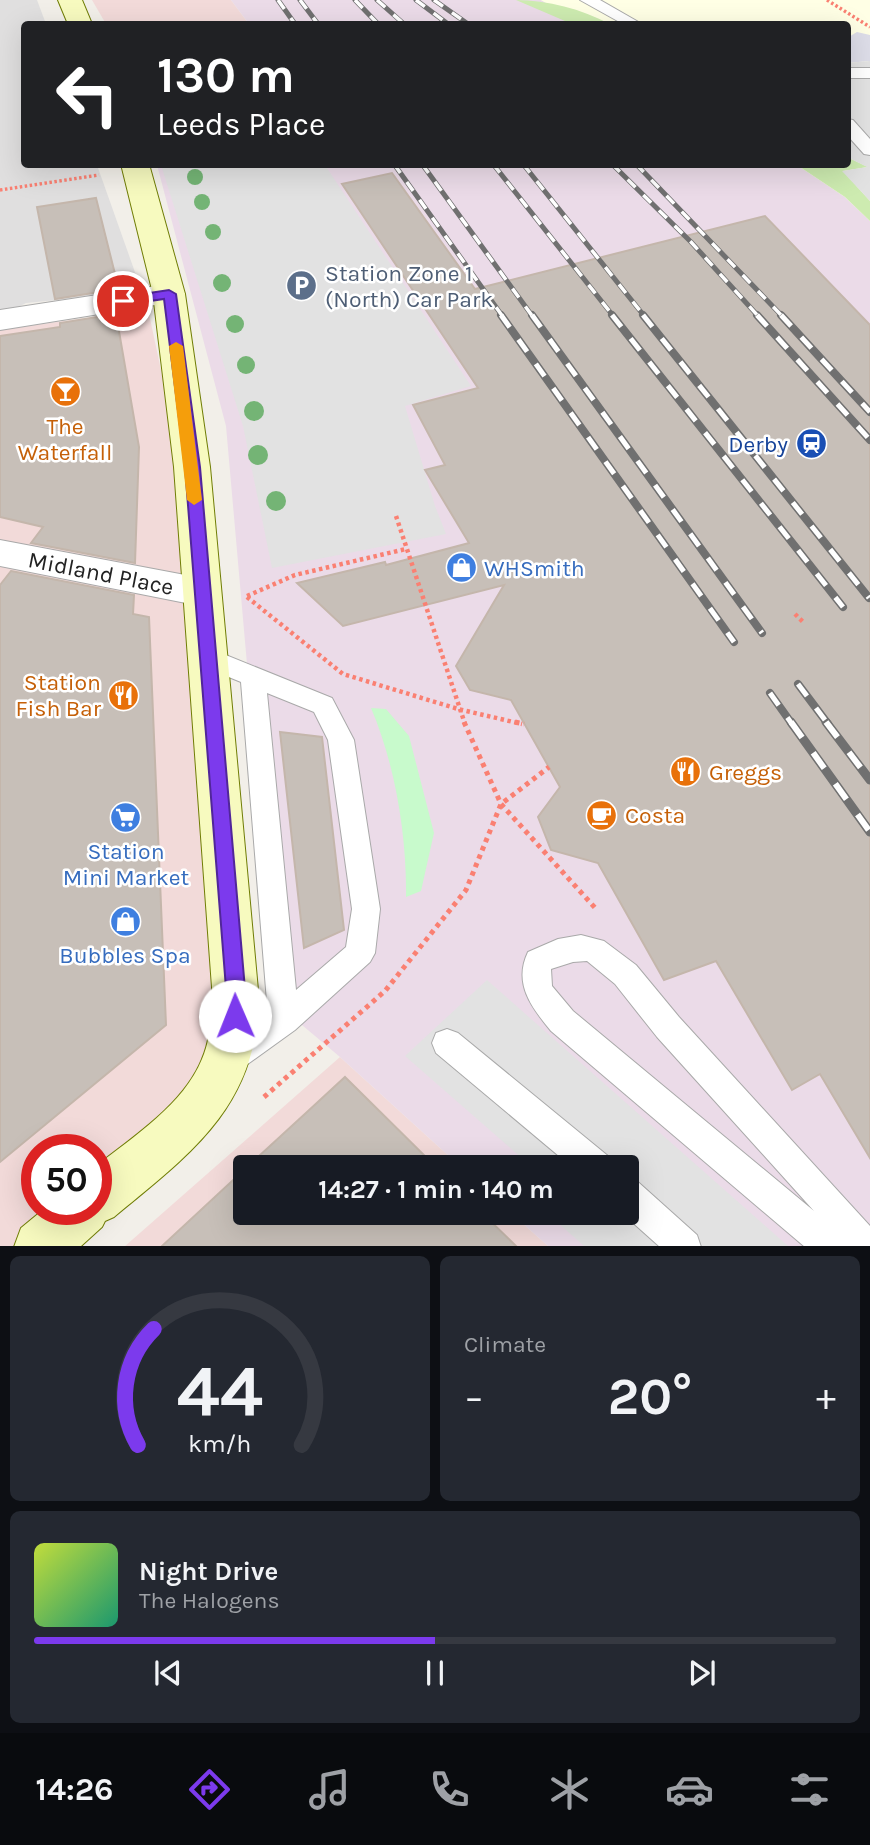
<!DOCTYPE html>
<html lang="en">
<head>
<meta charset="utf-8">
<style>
	body { margin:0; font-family:Karla,sans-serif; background:#242831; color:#f1f3f6; height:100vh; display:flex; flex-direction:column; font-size:26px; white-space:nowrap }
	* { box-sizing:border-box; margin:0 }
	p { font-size:23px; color:#9ea1a6 }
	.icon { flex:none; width:38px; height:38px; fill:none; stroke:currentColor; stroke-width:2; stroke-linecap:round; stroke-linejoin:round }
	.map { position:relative; height:1246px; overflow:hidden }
	.panel { display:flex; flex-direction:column; gap:10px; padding:10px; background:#0d0f14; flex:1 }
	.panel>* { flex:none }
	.guide { position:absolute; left:21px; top:21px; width:830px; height:147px; border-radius:7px; box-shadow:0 7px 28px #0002; background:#202124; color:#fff; overflow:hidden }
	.speed { position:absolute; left:21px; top:1134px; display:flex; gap:14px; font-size:35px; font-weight:700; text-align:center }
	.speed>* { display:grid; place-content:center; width:91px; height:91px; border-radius:50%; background:#171b24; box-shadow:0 7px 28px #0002; line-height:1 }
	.speed .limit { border:10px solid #d22; background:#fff; color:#111 }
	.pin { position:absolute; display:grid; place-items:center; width:60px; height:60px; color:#fff; margin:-30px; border:4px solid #fff; border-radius:50%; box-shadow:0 2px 7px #0007 }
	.me { position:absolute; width:77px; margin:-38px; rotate:359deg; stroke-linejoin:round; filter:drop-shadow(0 0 5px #0008) }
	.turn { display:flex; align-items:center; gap:24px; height:147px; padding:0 21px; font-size:32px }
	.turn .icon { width:91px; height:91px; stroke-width:2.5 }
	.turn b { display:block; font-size:49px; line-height:60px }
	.big { font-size:52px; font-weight:700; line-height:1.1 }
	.panel .tile { flex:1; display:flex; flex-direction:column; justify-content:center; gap:10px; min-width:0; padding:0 24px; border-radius:10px; background:#242831 }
	.panel .dial { align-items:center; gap:0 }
	.dial svg { height:182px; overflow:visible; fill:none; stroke:#363941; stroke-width:7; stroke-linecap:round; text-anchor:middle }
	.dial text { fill:#f1f3f6; stroke:none }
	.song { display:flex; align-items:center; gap:21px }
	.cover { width:84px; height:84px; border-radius:10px; background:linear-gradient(135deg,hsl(70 70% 55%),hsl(160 70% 35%)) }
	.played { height:7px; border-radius:4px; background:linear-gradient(90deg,#7c3aed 50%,#363941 50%) }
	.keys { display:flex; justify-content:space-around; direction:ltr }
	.heat { display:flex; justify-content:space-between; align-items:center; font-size:38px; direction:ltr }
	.panel .tiles { flex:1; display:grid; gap:10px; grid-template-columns:1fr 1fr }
	.tile:last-child { grid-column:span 2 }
	.trip { position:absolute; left:233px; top:1155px; width:406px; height:70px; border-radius:7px; background:#171b24; box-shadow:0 7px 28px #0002; font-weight:700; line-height:70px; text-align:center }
	.menu { display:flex; height:112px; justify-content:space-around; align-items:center; background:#090b0e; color:#9ea1a6 }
	.menu .icon { width:49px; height:49px }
	.menu .on { color:#7c3aed }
	.menu b { font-size:32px; color:#f1f3f6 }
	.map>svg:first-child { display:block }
	.residential { fill:#e0dfdf }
	.commercial { fill:#f2dad9 }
	.industrial { fill:#ebdbe8 }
	.education { fill:#ffffe5 }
	.grass { fill:#cdebb0 }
	.park { fill:#c8facc }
	.parking { fill:#e2e2e2 }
	.plaza { fill:#dddde8 }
	.building { fill:#c7bfb8; stroke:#c4b6ab; stroke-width:2 }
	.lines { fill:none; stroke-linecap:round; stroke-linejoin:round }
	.lane-casing { stroke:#a9a9a9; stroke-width:2 }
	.street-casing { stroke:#a9a9a9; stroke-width:2 }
	.secondary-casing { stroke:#707d05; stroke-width:2 }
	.path-far2 { stroke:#fa8072; stroke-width:3.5; stroke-dasharray:2.5 2.5; stroke-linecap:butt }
	.path-far1 { stroke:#fa8072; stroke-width:4.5; stroke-dasharray:3.5 3.5; stroke-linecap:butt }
	.path { stroke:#fa8072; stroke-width:5; stroke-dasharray:4.5 4.5; stroke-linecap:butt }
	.lane { fill:#fff; fill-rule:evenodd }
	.street { fill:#fff; fill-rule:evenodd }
	.secondary { fill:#f7fabf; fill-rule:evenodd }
	.rail-far2-casing { stroke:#707070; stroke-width:5 }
	.rail-far1-casing { stroke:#707070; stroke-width:8 }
	.rail-casing { stroke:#707070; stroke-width:9 }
	.rail-far2 { stroke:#fff; stroke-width:3.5; stroke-dasharray:11; stroke-linecap:butt }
	.rail-far1 { stroke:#fff; stroke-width:5; stroke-dasharray:15; stroke-linecap:butt }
	.rail { stroke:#fff; stroke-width:6; stroke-dasharray:19; stroke-linecap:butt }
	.tree { fill:#74b475 }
	.route { fill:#7c3aed; stroke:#51269a; stroke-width:2 }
	.slow { fill:#f59e0b }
	.labels { text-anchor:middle; stroke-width:5; stroke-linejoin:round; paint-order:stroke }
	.service-label { font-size:23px; fill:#4e5e75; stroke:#fff; text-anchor:start }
	.food-label { font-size:23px; fill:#c56008; stroke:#fff; text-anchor:start }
	.transit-label { font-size:23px; fill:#164399; stroke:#fff; text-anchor:end }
	.shop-label { font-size:23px; fill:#366cbe; stroke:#fff }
	.street-label { font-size:23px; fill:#222; stroke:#fff }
</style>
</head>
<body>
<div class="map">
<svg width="870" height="1247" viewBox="0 0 870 1247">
	<rect width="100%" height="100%" fill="#f2efe9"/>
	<path class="residential" d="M0,0H37L46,24H24V164L97,165L142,292L26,303L0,316Z"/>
	<path class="commercial" d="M92,0H231L249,24H106Z
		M148,309L197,540L227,1061L96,1181V1150H37V1209H66L25,1247L0,1246V330Z
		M340,1057L461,1167H245V1213H511L548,1246L124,1247Z"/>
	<path class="industrial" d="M231,0H541L582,24H249Z
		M157,165H797L845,197L870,221V1246H548L511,1213H626V1167H461L340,1057L277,1004L226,426Z"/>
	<path class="education" d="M541,0H870V221L845,197L797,165L847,164V24H582Z"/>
	<path class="grass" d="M516,0C548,0 581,9 610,24H572Z
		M847,157L868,167L843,171L870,201V221L845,197L797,165L847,164Z"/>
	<path class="park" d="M371,708L386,709L409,736L434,833L421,891L406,897C407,836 395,764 371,708Z"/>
	<path class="parking" d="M870,61V201L842,171L867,167L847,157V63Z
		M161,165H325L471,386L405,406L435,506L446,534L272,568L243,426Z
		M487,980L788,1246H584L547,1213H626V1167H532L405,1056Z"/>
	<path class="plaza" d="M857,32L870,35V61L847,63V38Z"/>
	<path class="building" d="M392,173L475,289L765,216L870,325V1158L820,1074L792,1090L716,961L664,980L598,863L551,850L538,817L560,787L511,700L470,690L456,666L504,585L343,626L297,583L385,562L386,565L469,543L425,470L445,465L413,405L478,388L342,184Z
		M96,198L117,282L110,283L112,290L55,299L37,207Z
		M116,314L139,447L135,563L31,543L43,527L0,517V336L60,327V323Z
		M11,571L134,595L133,614L149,617L166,1025L0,1162V585Z
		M280,732L322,737L344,930L304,948Z
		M345,1077L436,1167H247L307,1112Z
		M245,1169V1213H482L517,1247H161Z"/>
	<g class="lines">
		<defs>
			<path id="lane" d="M580,0H600L642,24H623Z
				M847,68H870V78H847Z
				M847,119L853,120L870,139V155L864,154L847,135Z
				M206,647L332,698L354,740L380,909L375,953L370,962L295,1030L238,1071L227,1076L216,1071L212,1061L216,1051L268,1014L241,682L197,664L194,657L197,650ZM267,693L314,712L328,740L352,909L346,947L296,990Z
				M581,935L604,941L636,965L679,1017L870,1226V1247H805L551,1031C531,1007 513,983 528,952L558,939ZM587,961L615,984L657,1037L814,1211L573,1011L552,986L551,969L573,962Z
				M447,1029L458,1033L608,1156L613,1167H572L436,1053L432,1043L436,1033Z
				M626,1178L638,1182L697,1235L701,1247H660L622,1213H626Z"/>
			<path id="street" d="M169,284L180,287L185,294L180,301L0,330V310Z
				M0,540L201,578L214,582L220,592L214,602L201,606L0,566Z"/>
			<path id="secondary" d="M58,0H82L92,24H68Z
				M121,164H149L185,294L210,467L259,1001C255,1108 190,1154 114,1217L105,1221L102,1227L80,1247H14L21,1228L44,1209H96V1166C133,1137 184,1104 202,1059C210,1041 211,1020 213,1001L174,467L153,294Z"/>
		</defs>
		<use href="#lane" class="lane-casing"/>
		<use href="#street" class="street-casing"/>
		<use href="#secondary" class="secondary-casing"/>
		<path class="path-far2" d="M827,0L870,27
			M0,190L99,175"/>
		<path class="path-far1" d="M396,516L465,724
			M247,596L295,575L406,549
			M247,597L343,674L458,709L522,724
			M795,614L804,623"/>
		<path class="path" d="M464,722L501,804L597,910
			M515,722L524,724
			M264,1097L385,991L466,890L501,804L549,767"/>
		<use href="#lane" class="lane"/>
		<use href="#street" class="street"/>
		<use href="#secondary" class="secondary"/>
		<defs>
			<path id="rail-far2" d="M278,0L295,24
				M300,0L318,24
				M355,0L378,24
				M377,0L404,24
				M416,0L448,24
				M434,0L468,24
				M394,164L503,317
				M422,164L533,317
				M493,164L614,317
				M523,164L645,317
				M612,164L691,242L759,317
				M636,164L783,317"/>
			<path id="rail-far1" d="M501,315L734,642
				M532,315L762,633
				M612,315L843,607
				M643,315L869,598
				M757,315L870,440
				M781,315L870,412
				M798,684L828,724
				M770,693L792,724"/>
			<path id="rail" d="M791,722L870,832
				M826,722L870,780"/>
		</defs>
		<use href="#rail-far2" class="rail-far2-casing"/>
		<use href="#rail-far1" class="rail-far1-casing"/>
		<use href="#rail" class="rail-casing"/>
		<use href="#rail-far2" class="rail-far2"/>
		<use href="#rail-far1" class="rail-far1"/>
		<use href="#rail" class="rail"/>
	</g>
	<g class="tree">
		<circle cx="195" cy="177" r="8"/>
		<circle cx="202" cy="202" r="8"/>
		<circle cx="213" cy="232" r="8"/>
		<circle cx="222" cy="283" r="9"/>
		<circle cx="235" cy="324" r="9"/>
		<circle cx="246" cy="365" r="9"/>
		<circle cx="254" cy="411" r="10"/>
		<circle cx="258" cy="455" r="10"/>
		<circle cx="276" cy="501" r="10"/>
	</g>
	<path class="route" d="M169,290L176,294L200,467L246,1001L242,1022L235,1025L228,1022L225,1016L227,1001L185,467L164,299L123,305L116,301L123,297Z"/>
	<path class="slow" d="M176,342L183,346L202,500L194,505L187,500L169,346Z"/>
	<defs>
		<symbol id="parking-disc" viewBox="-11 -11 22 22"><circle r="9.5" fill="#5c6f8a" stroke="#fff"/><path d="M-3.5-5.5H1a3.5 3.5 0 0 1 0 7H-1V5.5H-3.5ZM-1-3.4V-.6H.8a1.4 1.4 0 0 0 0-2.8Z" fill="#fff"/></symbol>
		<symbol id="bar-disc" viewBox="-11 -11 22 22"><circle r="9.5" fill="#e8710a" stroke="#fff"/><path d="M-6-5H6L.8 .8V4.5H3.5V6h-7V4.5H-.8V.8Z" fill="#fff"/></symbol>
		<symbol id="station-disc" viewBox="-11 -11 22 22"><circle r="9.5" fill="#1a4fb4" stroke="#fff"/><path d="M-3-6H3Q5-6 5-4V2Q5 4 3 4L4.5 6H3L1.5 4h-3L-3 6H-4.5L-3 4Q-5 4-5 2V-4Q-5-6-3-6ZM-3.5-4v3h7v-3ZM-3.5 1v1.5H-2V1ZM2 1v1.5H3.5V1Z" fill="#fff"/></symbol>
		<symbol id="shop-disc" viewBox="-11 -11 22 22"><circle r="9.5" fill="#3f7fe0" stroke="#fff"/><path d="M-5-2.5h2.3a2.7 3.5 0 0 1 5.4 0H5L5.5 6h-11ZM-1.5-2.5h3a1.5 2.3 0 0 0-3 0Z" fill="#fff"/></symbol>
		<symbol id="restaurant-disc" viewBox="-11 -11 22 22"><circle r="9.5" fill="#e8710a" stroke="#fff"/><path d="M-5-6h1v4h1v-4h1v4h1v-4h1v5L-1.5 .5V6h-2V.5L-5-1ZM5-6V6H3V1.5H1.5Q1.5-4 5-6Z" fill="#fff"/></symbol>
		<symbol id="cafe-disc" viewBox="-11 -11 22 22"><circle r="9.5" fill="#e8710a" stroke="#fff"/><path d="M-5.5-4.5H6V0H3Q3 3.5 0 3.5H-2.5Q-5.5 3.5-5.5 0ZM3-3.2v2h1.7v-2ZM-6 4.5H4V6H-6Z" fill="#fff"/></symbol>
		<symbol id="supermarket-disc" viewBox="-11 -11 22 22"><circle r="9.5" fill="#3f7fe0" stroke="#fff"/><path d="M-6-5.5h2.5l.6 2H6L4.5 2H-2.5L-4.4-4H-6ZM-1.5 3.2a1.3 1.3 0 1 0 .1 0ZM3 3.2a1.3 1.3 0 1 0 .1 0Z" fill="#fff"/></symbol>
	</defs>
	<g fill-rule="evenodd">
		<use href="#parking-disc" x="284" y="268" width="35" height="35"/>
		<use href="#bar-disc" x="48" y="374" width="35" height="35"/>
		<use href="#station-disc" x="794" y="426" width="35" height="35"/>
		<use href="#shop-disc" x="444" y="550" width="35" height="35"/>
		<use href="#restaurant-disc" x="106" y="678" width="35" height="35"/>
		<use href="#restaurant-disc" x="668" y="754" width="35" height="35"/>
		<use href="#cafe-disc" x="584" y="798" width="35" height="35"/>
		<use href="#supermarket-disc" x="108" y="800" width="35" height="35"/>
		<use href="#shop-disc" x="108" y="904" width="35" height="35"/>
	</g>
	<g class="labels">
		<g class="service-label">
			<text x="325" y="281">Station Zone 1<tspan x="325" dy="26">(North) Car Park</tspan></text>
		</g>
		<g class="food-label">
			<text x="65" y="434" text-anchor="middle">The<tspan x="65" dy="26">Waterfall</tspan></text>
			<text x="101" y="690" text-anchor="end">Station<tspan x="101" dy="26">Fish Bar</tspan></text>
			<text x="709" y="780">Greggs</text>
			<text x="625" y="823">Costa</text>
		</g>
		<g class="transit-label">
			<text x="788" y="452">Derby</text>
		</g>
		<g class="shop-label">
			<text x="484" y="576" text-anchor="start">WHSmith</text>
			<text x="126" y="859">Station<tspan x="126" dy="26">Mini Market</tspan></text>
			<text x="125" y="963">Bubbles Spa</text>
		</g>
		<g class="street-label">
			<text transform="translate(101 573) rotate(11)" y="8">Midland Place</text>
		</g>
	</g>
</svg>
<div class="speed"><div class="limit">50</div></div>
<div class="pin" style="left:123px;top:301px;background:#d93025"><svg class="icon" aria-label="arrive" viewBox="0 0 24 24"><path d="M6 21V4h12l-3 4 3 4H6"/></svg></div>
<svg class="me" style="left:235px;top:1016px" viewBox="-20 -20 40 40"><circle r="19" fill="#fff"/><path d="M0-13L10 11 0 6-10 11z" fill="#7c3aed"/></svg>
<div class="trip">14:27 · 1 min · 140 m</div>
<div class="guide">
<div class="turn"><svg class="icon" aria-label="left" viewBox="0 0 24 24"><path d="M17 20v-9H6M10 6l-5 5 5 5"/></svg><div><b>130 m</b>Leeds Place</div></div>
</div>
</div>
<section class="panel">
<div class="tiles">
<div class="tile dial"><svg viewBox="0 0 100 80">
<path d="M14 69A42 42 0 1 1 86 69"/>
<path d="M14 69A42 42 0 0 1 21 18" stroke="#7c3aed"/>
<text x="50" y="56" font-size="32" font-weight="700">44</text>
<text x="50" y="72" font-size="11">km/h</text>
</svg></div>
<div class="tile"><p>Climate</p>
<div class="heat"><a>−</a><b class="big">20°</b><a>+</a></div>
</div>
<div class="tile">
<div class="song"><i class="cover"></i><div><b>Night Drive</b><p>The Halogens</p></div></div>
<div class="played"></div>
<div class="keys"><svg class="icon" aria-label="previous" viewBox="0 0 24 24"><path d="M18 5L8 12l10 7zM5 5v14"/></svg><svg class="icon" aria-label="pause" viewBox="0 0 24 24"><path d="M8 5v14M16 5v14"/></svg><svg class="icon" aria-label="next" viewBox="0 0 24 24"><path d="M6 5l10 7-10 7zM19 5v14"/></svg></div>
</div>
</div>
</section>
<nav class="menu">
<b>14:26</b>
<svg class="icon on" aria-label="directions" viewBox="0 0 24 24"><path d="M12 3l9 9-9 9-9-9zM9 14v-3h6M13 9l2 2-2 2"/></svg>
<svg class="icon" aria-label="music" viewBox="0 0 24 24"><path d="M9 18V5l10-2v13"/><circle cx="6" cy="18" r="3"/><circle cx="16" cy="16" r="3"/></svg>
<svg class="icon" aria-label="phone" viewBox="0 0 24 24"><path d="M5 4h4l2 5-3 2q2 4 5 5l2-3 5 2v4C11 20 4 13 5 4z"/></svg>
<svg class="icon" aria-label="climate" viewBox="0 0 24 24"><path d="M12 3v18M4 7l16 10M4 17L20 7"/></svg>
<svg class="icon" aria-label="car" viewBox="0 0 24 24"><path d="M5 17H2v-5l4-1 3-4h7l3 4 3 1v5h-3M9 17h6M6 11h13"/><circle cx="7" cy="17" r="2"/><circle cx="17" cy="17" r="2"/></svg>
<svg class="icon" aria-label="filters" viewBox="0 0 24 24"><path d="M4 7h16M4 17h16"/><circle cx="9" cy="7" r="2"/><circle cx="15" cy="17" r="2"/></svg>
</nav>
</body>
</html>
